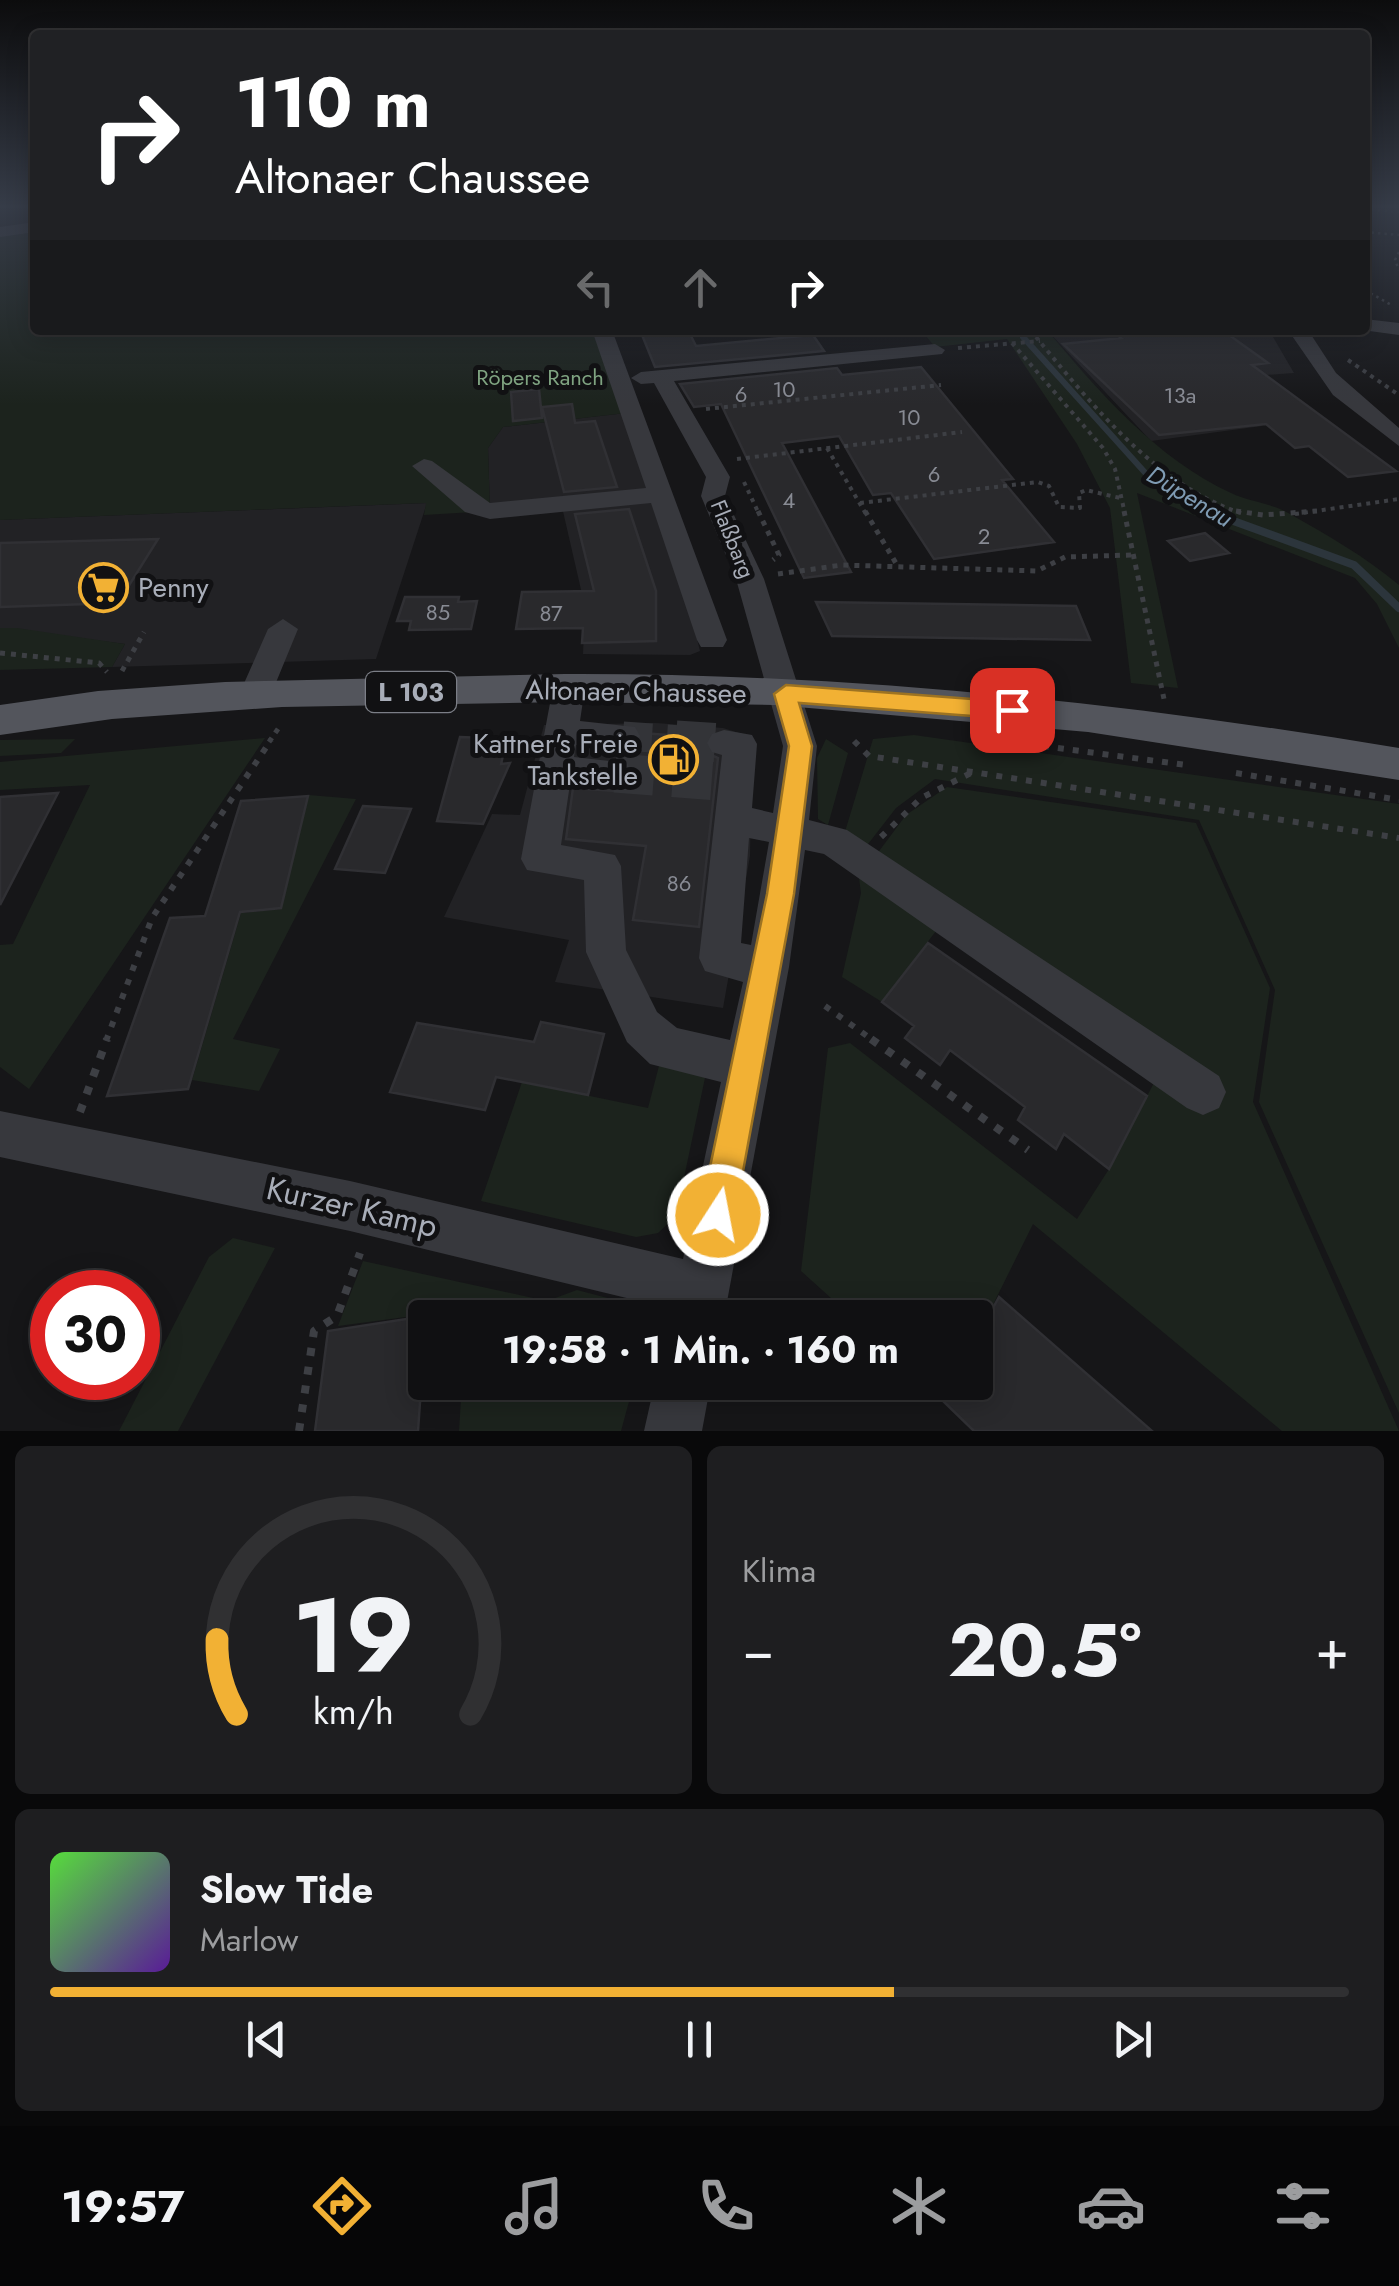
<!DOCTYPE html>
<html lang="de">
<head>
<meta charset="utf-8">
<style>
	body { margin:0; font-family:Jost,sans-serif; background:#1e1e20; color:#f1f3f6; height:100vh; display:flex; flex-direction:column; font-size:38px; white-space:nowrap }
	* { box-sizing:border-box; margin:0 }
	p { font-size:32px; color:#9c9d9f }
	.icon { flex:none; width:55px; height:55px; fill:none; stroke:currentColor; stroke-width:2; stroke-linecap:round; stroke-linejoin:round }
	.map { position:relative; height:1431px; overflow:hidden }
	.details { display:flex; flex-direction:column; gap:15px; padding:15px; background:#09090a; flex:1 }
	.details>* { flex:none }
	.banner { position:absolute; left:30px; top:30px; width:1340px; height:305px; border-radius:10px; box-shadow:0 5px 25px #0003,0 0 0 2px #303032; background:#202124; color:#fff; overflow:hidden }
	.speed { position:absolute; left:30px; top:1270px; display:flex; gap:20px; font-size:50px; font-weight:700; text-align:center }
	.speed>* { display:grid; place-content:center; width:130px; height:130px; border-radius:50%; background:#101012; box-shadow:0 5px 25px #0003,0 0 0 2px #303032; line-height:1 }
	.speed .limit { border:15px solid #d22; background:#fff; color:#111 }
	.pin { position:absolute; display:grid; place-items:center; width:85px; height:85px; color:#fff; margin:-42px; border-radius:20px; box-shadow:0 5px 15px #0006 }
	.me { position:absolute; width:110px; margin:-55px; rotate:11deg; stroke-linejoin:round; filter:drop-shadow(0 0 8px #0008) }
	.turn { display:flex; align-items:center; gap:35px; height:210px; padding:0 40px; font-size:45px }
	.turn .icon { width:130px; height:130px; stroke-width:2.5 }
	.turn b { display:block; font-size:70px; line-height:85px }
	.lanes { display:flex; align-items:center; height:95px; padding:0 40px; background:#0003; justify-content:center; gap:50px; direction:ltr }
	.lanes .off { opacity:.35 }
	.big { font-size:75px; font-weight:700; line-height:1.1 }
	.details .tile { flex:1; display:flex; flex-direction:column; justify-content:center; gap:15px; min-width:0; padding:0 35px; border-radius:15px; background:#1e1e20 }
	.details .dial { align-items:center; gap:0 }
	.dial svg { height:260px; overflow:visible; fill:none; stroke:#303032; stroke-width:7; stroke-linecap:round; text-anchor:middle }
	.dial text { fill:#f1f3f6; stroke:none }
	.song { display:flex; align-items:center; gap:30px }
	.cover { width:120px; height:120px; border-radius:15px; background:linear-gradient(135deg,hsl(110 70% 55%),hsl(270 70% 35%)) }
	.played { height:10px; border-radius:5px; background:linear-gradient(90deg,#f2b134 65%,#303032 65%) }
	.keys { display:flex; justify-content:space-around; direction:ltr }
	.heat { display:flex; justify-content:space-between; align-items:center; font-size:55px; direction:ltr }
	.details .tiles { flex:1; display:grid; gap:15px; grid-template-columns:1fr 1fr }
	.tile:last-child { grid-column:span 2 }
	.trip { position:absolute; left:408px; top:1300px; width:585px; height:100px; border-radius:10px; background:#101012; box-shadow:0 5px 25px #0003,0 0 0 2px #303032; font-weight:700; line-height:100px; text-align:center }
	.tabs { display:flex; height:160px; justify-content:space-around; align-items:center; background:#060607; color:#9c9d9f }
	.tabs .icon { width:70px; height:70px }
	.tabs .active { color:#f2b134 }
	.tabs b { font-size:45px; color:#f1f3f6 }
	.map>svg:first-child { display:block }
	.built { fill:#222225 }
	.green { fill:#1c231d }
	.lines { fill:none; stroke-linecap:round; stroke-linejoin:round }
	.stream-far2 { stroke:#2c353c; stroke-width:5 }
	.stream-far1 { stroke:#2c353c; stroke-width:6 }
	.stream { stroke:#2c353c; stroke-width:8 }
	.building { fill:#29292c; stroke:#303034; stroke-width:2.5 }
	.minor-tunnel-far1 { stroke:#333438; stroke-width:29; stroke-dasharray:29 15; stroke-linecap:butt }
	.minor-tunnel { stroke:#333438; stroke-width:39; stroke-dasharray:39 19; stroke-linecap:butt }
	.path-far4 { stroke:#3d3f44; stroke-width:2.5; stroke-dasharray:2.5 4; stroke-linecap:butt }
	.path-far3 { stroke:#3d3f44; stroke-width:4; stroke-dasharray:4 5; stroke-linecap:butt }
	.path-far2 { stroke:#3d3f44; stroke-width:5; stroke-dasharray:5 6; stroke-linecap:butt }
	.path-far1 { stroke:#3d3f44; stroke-width:6; stroke-dasharray:6 9; stroke-linecap:butt }
	.path { stroke:#3d3f44; stroke-width:8; stroke-dasharray:8 11; stroke-linecap:butt }
	.minor { fill:#37383d; fill-rule:evenodd }
	.major { fill:#53555c; fill-rule:evenodd }
	.route { fill:#f2b134; stroke:#9d7322; stroke-width:2.5 }
	.labels { text-anchor:middle; stroke-width:10; stroke-linejoin:round; paint-order:stroke }
	.far-park-label { font-size:22px; fill:#7fa381; stroke:#111113 }
	.number-label { font-size:22px; fill:#888b94 }
	.far-street-label { font-size:22px; fill:#a8adb8; stroke:#111113 }
	.far-water-label { font-size:25px; font-style:italic; fill:#7f9bb3; stroke:#111113 }
	.shield { fill:#111113; stroke:#7b7e86; stroke-width:2.5 }
	.shield-label { font-size:25px; font-weight:bold; fill:#a8adb8 }
	.poi-label { font-size:28px; fill:#a8adb8; stroke:#111113; text-anchor:start }
	.street-label { font-size:28px; fill:#a8adb8; stroke:#111113 }
	.near-street-label { font-size:32px; fill:#a8adb8; stroke:#111113 }
</style>
</head>
<body>
<div class="map">
<svg width="1399" height="1431" viewBox="0 0 1399 1431">
	<rect width="100%" height="100%" fill="#161618"/>
	<path class="built" d="M1047,330H1269L1294,373L1252,376L1216,389L1262,426L1151,441Z
		M626,413L684,587L700,651L690,655L583,654L585,607L562,507L490,511L488,448L503,427Z
		M427,503L376,659L112,667L125,644L0,628V520Z
		M656,723L723,728L752,737L750,856L723,1008L555,982L569,940L444,917L492,814L520,815L544,725Z"/>
	<path class="green" d="M35,229V330H595L626,413L503,427L488,448L490,511L424,515L426,503L0,520V234Z
		M921,330H1047C1098,391 1157,459 1231,493C1250,502 1272,503 1290,514C1329,536 1364,556 1399,585V648L1377,604L1355,578L1137,493L1178,688L1131,683L1110,508L1077,444L1007,339L935,347Z
		M0,628H17L125,644L112,667L0,670Z
		M914,735L1399,804V1413L1259,1102L1275,990L1199,820L935,779L896,808L865,848L844,835L873,739Z
		M265,738L29,1089L0,1067V945L13,944L90,785L0,790V762Z
		M75,739L61,753L0,756V740Z
		M826,739L848,753L828,825L818,819L817,758Z
		M947,787L1196,823L1270,988L1253,1102L1399,1431H1282L1033,1224L975,1341V1318L852,1317L801,1271L828,1048L850,1043L1077,1219L1109,1169L1170,1052L955,906L882,1002L842,977L861,893L859,878L906,815Z
		M309,795L356,799L233,1039L280,1049L259,1091L192,1080L241,913L281,909Z
		M660,1062L706,1073L676,1216L658,1233L636,1237L481,1201L522,1082L648,1108Z
		M233,1238L275,1248L178,1431H119L209,1257Z
		M363,1261L547,1301L577,1290L619,1301L631,1317H466V1309L338,1326Z
		M462,1383V1382L634,1383L621,1431H459Z"/>
	<g class="lines">
		<path class="stream-far2" d="M1017,330L1025,339"/>
		<path class="stream-far1" d="M1023,337L1149,477L1211,514"/>
		<path class="stream" d="M1206,511L1354,565L1399,608"/>
	</g>
	<path class="building" d="M640,330H688L696,346L813,335L824,351L655,367Z
		M1111,330H1222L1268,363L1252,365L1396,471L1348,477L1309,446L1295,448L1266,424L1159,435L1063,344L1121,338Z
		M921,367L1013,479L1002,480L1054,542L934,559L891,493L873,495L839,436L782,443L851,572L804,578L721,404L694,407L680,384L837,368L842,375Z
		M539,389L542,418L513,421L511,392Z
		M572,404L575,423L595,421L617,487L564,492L542,407Z
		M629,509L656,591V641L582,643L583,628L516,629L522,592L594,591L575,514Z
		M1205,533L1229,553L1190,561L1168,541Z
		M158,539L118,603L0,607V543Z
		M405,597H459L458,602L477,601L471,629L409,630L411,621H397Z
		M816,602L1076,606L1090,640L832,636Z
		M642,733L706,738L709,754L718,758L699,927L633,920L646,846L566,839L573,788L615,791L628,787L635,771L630,761L618,758L619,752L638,747Z
		M460,737L507,739L501,764L510,763L483,824L437,821Z
		M58,793L0,905V797Z
		M308,796L281,908L240,912L188,1089L107,1096L170,918L205,916L241,801Z
		M363,806L411,809L385,873L335,869Z
		M928,943L1147,1096L1109,1169L1064,1134L1056,1149L1018,1120L1025,1107L950,1050L940,1065L905,1038L914,1026L882,1002Z
		M541,1022L604,1034L588,1095L496,1077L485,1110L390,1092L417,1023L534,1042Z
		M999,1297L1152,1431H974L943,1401L953,1382H975V1341Z
		M426,1316L418,1431H315L328,1331Z"/>
	<g class="lines">
		<path class="minor-tunnel-far1" d="M623,736L713,742"/>
		<path class="minor-tunnel" d="M676,740L724,743
			M615,773L719,781"/>
		<path class="path-far4" d="M1365,209L1399,212
			M1365,232L1399,235
			M1399,252L1395,260L1399,270
			M1365,290L1393,306
			M1031,330L1039,339"/>
		<path class="path-far3" d="M1036,337C1092,405 1157,487 1244,514
			M1012,343L1103,448L1115,469L1125,514
			M958,348L1040,341
			M1348,360L1399,395
			M706,409L941,385
			M827,448L866,514
			M737,459L962,432
			M744,482L759,514
			M860,503L1038,482L1049,486L1059,507L1080,508L1079,493L1086,490L1120,498
			M1295,514L1399,499"/>
		<path class="path-far2" d="M758,511L779,555L773,560
			M865,511L897,565
			M1124,511L1164,699
			M1236,511L1263,515L1317,511
			M778,574L842,565L1037,571L1065,557L1131,555
			M0,653L99,663L107,672
			M122,671L144,632
			M269,742L280,726"/>
		<path class="path-far1" d="M854,741L869,756L1399,838
			M1043,746L1186,765
			M1236,773L1399,800
			M881,837L921,798L971,773
			M825,1006L874,1041
			M106,1041L152,918L271,740"/>
		<path class="path" d="M871,1039L1028,1150
			M80,1112L107,1039
			M299,1431L314,1331L337,1316L360,1253"/>
		<path class="minor" d="M35,222V232L0,237V227Z
			M1365,319L1399,323V335L1362,330Z
			M592,330H612L727,640L723,647H701L697,640L651,503L490,519L465,512L412,466L424,459L432,461L490,503L646,488Z
			M1288,330H1308L1336,373L1399,428V446L1333,395Z
			M935,344L945,350L942,354L674,381L730,477L725,496L764,579L817,746L809,820L847,830L1219,1076L1226,1092L1219,1108L1203,1115L1187,1108L824,854L805,850L789,967L724,1318H670L672,1309L350,1231L0,1157V1111L350,1181L683,1259L721,1082L650,1064L627,1042L586,952L584,880L527,870L521,859L553,687L558,679H580L585,687L580,721L635,727L640,736L635,745L623,749L576,745L574,757L627,763L632,773L627,783L615,787L570,784L561,845L615,855L621,866L626,950L657,1012L677,1028L730,1040L743,982L705,971L699,958L722,755L712,752L707,743L712,734L724,730L752,735L757,744L752,808L773,813L783,746L736,579L701,496L706,477L654,383L641,384L631,378L641,372ZM749,838L769,842L751,945L741,943Z
			M283,619L298,629L270,697L265,705H243L238,697L268,629Z
			M655,1382H711L702,1431H644Z"/>
		<path class="major" d="M565,674C846,673 1122,702 1399,748V780L1088,732L774,705L565,702L282,707L112,719L0,735V705L98,691L225,682Z"/>
	</g>
	<linearGradient id="sky" x2="0" y2="1"><stop stop-color="#0c0c0d"/><stop offset="0.51" stop-color="#363c48"/><stop offset="1" stop-color="#363c48" stop-opacity="0"/></linearGradient>
	<rect width="1399" height="405" fill="url(#sky)"/>
	<path class="route" d="M786,685L1012,702L1023,710L1012,719L799,703L812,746L794,894L735,1215L730,1228L718,1233L705,1228L700,1215L767,894L789,746L774,694Z"/>
	<defs>
		<symbol id="supermarket-ring" viewBox="-11 -11 22 22"><circle r="9.5" fill="#111113" stroke="#f2b134" stroke-width="1.5"/><path d="M-6-5.5h2.5l.6 2H6L4.5 2H-2.5L-4.4-4H-6ZM-1.5 3.2a1.3 1.3 0 1 0 .1 0ZM3 3.2a1.3 1.3 0 1 0 .1 0Z" fill="#f2b134"/></symbol>
		<symbol id="fuel-ring" viewBox="-11 -11 22 22"><circle r="9.5" fill="#111113" stroke="#f2b134" stroke-width="1.5"/><path d="M-5.5-6h7V0h2V4h1.3V-2.5L3-4.5l.8-.8L6-3V5H2.5V1h-1V6h-7ZM-4.2-4.7v3.2H.2V-4.7Z" fill="#f2b134"/></symbol>
	</defs>
	<g fill-rule="evenodd">
		<use href="#supermarket-ring" x="76" y="560" width="55" height="55"/>
		<use href="#fuel-ring" x="646" y="732" width="55" height="55"/>
	</g>
	<g class="labels">
		<g class="far-park-label">
			<text x="540" y="385">Röpers Ranch</text>
		</g>
		<g class="number-label">
			<text x="784" y="397">10</text>
			<text x="741" y="402">6</text>
			<text x="1180" y="403">13a</text>
			<text x="909" y="425">10</text>
			<text x="934" y="482">6</text>
			<text x="789" y="508">4</text>
			<text x="984" y="544">2</text>
			<text x="438" y="620">85</text>
			<text x="551" y="621">87</text>
			<text x="679" y="891">86</text>
		</g>
		<g class="far-street-label">
			<text transform="translate(733 539) rotate(68)" y="8">Flaßbarg</text>
		</g>
		<g class="far-water-label">
			<text transform="translate(1190 496) rotate(31)" y="9">Düpenau</text>
		</g>
		<rect class="shield" x="366" y="672" width="90" height="40" rx="8"/>
		<g class="shield-label">
			<text x="411" y="701">L 103</text>
		</g>
		<g class="poi-label">
			<text x="138" y="597">Penny</text>
			<text x="638" y="753" text-anchor="end">Kattner's Freie<tspan x="638" dy="32">Tankstelle</tspan></text>
		</g>
		<g class="street-label">
			<text transform="translate(636 691) rotate(1)" y="10">Altonaer Chaussee</text>
		</g>
		<g class="near-street-label">
			<text transform="translate(352 1207) rotate(13)" y="11">Kurzer Kamp</text>
		</g>
	</g>
</svg>
<div class="speed"><div class="limit">30</div></div>
<div class="pin" style="left:1012px;top:710px;background:#d93025"><svg class="icon" aria-label="arrive" viewBox="0 0 24 24"><path d="M6 21V4h12l-3 4 3 4H6"/></svg></div>
<svg class="me" style="left:718px;top:1215px" viewBox="-20 -20 40 40"><circle r="17" fill="#f2b134" stroke="#fff" stroke-width="3"/><path d="M0-11L8 9 0 5-8 9z" fill="#fff"/></svg>
<div class="trip">19:58 · 1 Min. · 160 m</div>
<div class="banner">
<div class="turn"><svg class="icon" aria-label="right" viewBox="0 0 24 24"><path d="M7 20v-9h11M14 6l5 5-5 5"/></svg><div><b>110 m</b>Altonaer Chaussee</div></div>
<div class="lanes"><svg class="icon off" aria-label="left" viewBox="0 0 24 24"><path d="M17 20v-9H6M10 6l-5 5 5 5"/></svg><svg class="icon off" aria-label="ahead" viewBox="0 0 24 24"><path d="M12 20V5M6 11l6-6 6 6"/></svg><svg class="icon" aria-label="right" viewBox="0 0 24 24"><path d="M7 20v-9h11M14 6l5 5-5 5"/></svg></div>
</div>
</div>
<section class="details">
<div class="tiles">
<div class="tile dial"><svg viewBox="0 0 100 80">
<path d="M14 69A42 42 0 1 1 86 69"/>
<path d="M14 69A42 42 0 0 1 8 46" stroke="#f2b134"/>
<text x="50" y="56" font-size="32" font-weight="700">19</text>
<text x="50" y="72" font-size="11">km/h</text>
</svg></div>
<div class="tile"><p>Klima</p>
<div class="heat"><a>−</a><b class="big">20.5°</b><a>+</a></div>
</div>
<div class="tile">
<div class="song"><i class="cover"></i><div><b>Slow Tide</b><p>Marlow</p></div></div>
<div class="played"></div>
<div class="keys"><svg class="icon" aria-label="previous" viewBox="0 0 24 24"><path d="M18 5L8 12l10 7zM5 5v14"/></svg><svg class="icon" aria-label="pause" viewBox="0 0 24 24"><path d="M8 5v14M16 5v14"/></svg><svg class="icon" aria-label="next" viewBox="0 0 24 24"><path d="M6 5l10 7-10 7zM19 5v14"/></svg></div>
</div>
</div>
</section>
<nav class="tabs">
<b>19:57</b>
<svg class="icon active" aria-label="directions" viewBox="0 0 24 24"><path d="M12 3l9 9-9 9-9-9zM9 14v-3h6M13 9l2 2-2 2"/></svg>
<svg class="icon" aria-label="music" viewBox="0 0 24 24"><path d="M9 18V5l10-2v13"/><circle cx="6" cy="18" r="3"/><circle cx="16" cy="16" r="3"/></svg>
<svg class="icon" aria-label="phone" viewBox="0 0 24 24"><path d="M5 4h4l2 5-3 2q2 4 5 5l2-3 5 2v4C11 20 4 13 5 4z"/></svg>
<svg class="icon" aria-label="climate" viewBox="0 0 24 24"><path d="M12 3v18M4 7l16 10M4 17L20 7"/></svg>
<svg class="icon" aria-label="car" viewBox="0 0 24 24"><path d="M5 17H2v-5l4-1 3-4h7l3 4 3 1v5h-3M9 17h6M6 11h13"/><circle cx="7" cy="17" r="2"/><circle cx="17" cy="17" r="2"/></svg>
<svg class="icon" aria-label="filters" viewBox="0 0 24 24"><path d="M4 7h16M4 17h16"/><circle cx="9" cy="7" r="2"/><circle cx="15" cy="17" r="2"/></svg>
</nav>
</body>
</html>
